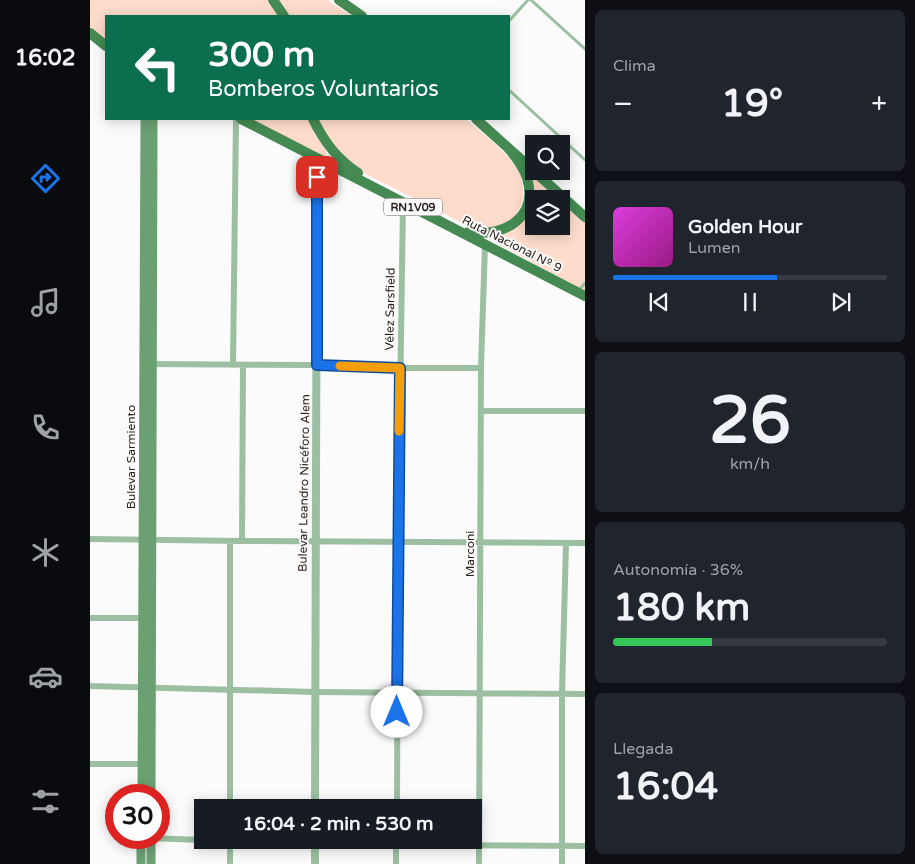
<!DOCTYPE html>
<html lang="es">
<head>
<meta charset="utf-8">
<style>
	body { margin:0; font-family:"Varela Round",sans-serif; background:#20242c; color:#f1f3f6; height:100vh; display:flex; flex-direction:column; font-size:19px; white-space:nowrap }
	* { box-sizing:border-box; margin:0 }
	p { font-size:16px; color:#9ea1a6 }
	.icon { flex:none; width:28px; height:28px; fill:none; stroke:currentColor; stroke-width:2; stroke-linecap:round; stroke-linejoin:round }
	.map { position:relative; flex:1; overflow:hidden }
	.panel { display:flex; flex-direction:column; gap:10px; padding:10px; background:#0d0f14; width:330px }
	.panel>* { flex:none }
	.hud { position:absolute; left:15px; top:15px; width:405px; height:105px; border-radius:0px; box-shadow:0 2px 12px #0003; background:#0b6e4f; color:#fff; overflow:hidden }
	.fabs { position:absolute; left:435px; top:135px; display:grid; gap:10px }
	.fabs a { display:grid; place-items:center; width:45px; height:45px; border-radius:0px; background:#171b24; box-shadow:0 2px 12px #0003; font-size:25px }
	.speed { position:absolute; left:15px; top:784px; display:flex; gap:10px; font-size:25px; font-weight:700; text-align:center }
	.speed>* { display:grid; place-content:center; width:65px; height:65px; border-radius:50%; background:#171b24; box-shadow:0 2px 12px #0003; line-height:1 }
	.speed .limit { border:8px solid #d22; background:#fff; color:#111 }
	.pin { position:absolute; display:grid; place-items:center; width:42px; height:42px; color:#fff; margin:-21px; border-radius:10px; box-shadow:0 2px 8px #0006 }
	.me { position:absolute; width:55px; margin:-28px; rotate:0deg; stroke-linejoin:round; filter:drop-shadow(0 0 4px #0008) }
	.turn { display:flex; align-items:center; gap:18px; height:105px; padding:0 20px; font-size:22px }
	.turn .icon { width:65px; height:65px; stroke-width:2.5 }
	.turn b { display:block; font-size:35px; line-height:42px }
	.big { font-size:38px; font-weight:700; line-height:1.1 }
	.panel .tile { flex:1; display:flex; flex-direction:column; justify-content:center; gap:8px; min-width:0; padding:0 18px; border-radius:8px; background:#20242c }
	.panel .dial { align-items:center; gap:0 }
	.dial b { font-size:65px; line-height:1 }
	.song { display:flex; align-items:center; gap:15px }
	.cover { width:60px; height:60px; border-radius:8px; background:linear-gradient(135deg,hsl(300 70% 55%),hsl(310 70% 35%)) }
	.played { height:5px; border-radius:2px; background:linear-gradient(90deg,#1a73e8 60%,#363941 60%) }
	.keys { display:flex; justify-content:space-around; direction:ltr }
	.heat { display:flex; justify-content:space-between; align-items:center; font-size:28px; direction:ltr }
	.charge { height:8px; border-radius:4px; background:linear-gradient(90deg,#34c759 36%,#363941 0) }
	.trip { position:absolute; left:104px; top:799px; width:288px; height:50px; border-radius:0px; background:#171b24; box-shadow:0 2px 12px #0003; font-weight:700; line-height:50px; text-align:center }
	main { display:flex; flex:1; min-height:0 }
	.dock { display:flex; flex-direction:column; width:90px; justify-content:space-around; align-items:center; background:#090b0e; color:#9ea1a6 }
	.dock .icon { width:35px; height:35px }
	.dock .selected { color:#1a73e8 }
	.dock b { font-size:22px; color:#f1f3f6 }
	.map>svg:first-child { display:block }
	.green { fill:#fedccb }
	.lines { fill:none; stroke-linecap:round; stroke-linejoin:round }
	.service { stroke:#9bbfa0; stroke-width:3 }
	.minor { stroke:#9bbfa0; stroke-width:6 }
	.tertiary { stroke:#9bbfa0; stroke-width:8 }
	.secondary { stroke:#6ba073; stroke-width:9 }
	.primary { stroke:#458a53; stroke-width:10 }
	.route-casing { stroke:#114b97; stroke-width:12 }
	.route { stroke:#1a73e8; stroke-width:9 }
	.slow { stroke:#f59e0b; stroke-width:9 }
	.labels { text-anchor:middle; stroke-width:4; stroke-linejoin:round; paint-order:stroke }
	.shield { fill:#fbfbfb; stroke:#68605d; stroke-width:1 }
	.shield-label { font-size:11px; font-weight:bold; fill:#291e19 }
	.street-label { font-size:12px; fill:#291e19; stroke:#fbfbfb }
</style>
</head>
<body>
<main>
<nav class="dock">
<b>16:02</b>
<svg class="icon selected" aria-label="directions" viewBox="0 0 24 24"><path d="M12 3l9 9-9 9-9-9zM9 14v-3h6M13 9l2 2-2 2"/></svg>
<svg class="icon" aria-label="music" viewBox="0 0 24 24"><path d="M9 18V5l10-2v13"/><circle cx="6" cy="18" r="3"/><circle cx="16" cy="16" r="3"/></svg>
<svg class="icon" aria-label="phone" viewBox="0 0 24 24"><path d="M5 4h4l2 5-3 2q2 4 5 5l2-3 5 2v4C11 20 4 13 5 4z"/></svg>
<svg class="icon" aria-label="climate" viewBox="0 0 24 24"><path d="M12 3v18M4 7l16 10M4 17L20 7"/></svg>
<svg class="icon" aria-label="car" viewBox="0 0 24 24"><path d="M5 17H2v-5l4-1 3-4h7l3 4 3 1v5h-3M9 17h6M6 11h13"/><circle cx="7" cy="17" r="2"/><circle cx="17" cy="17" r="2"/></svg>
<svg class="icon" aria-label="filters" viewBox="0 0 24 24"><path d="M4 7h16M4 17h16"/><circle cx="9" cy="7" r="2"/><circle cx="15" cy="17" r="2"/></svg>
</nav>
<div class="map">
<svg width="495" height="864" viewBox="0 0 495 864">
	<rect width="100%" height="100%" fill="#fbfbfb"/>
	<path class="green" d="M0,0H177L188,16H16V41L0,27Z
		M188,0H237L262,16H199Z
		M160,119H218L224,133L236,150V157Z
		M228,119H376C392,133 415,150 426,167C439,188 434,222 407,228C397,230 385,228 376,225L270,171L245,151Z
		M441,174L469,199H444V226H471V201L495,222V291L408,244L409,236L423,230L430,224L444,193Z"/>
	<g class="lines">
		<path class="service" d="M441,0L495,49
			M419,21L438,0
			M419,90L495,160
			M488,291L495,283"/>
		<path class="minor" d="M58,364L227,365L310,368H391
			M143,365L146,119
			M391,411H495
			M0,539L152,541L495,543
			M152,541L153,366
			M0,618H53
			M0,686L225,692L495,694
			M0,764H52
			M140,808V541
			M307,808L308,542L313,202
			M59,838L112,840
			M116,840L306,845L495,846
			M140,864V840
			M306,864V840
			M389,864L391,368L395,244
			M472,864V694L476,543"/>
		<path class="tertiary" d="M225,808L227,158
			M225,864V840"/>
		<path class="secondary" d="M52,795L55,119
			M61,795L63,119
			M51,864V838
			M61,864V838"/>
		<path class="primary" d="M183,0L194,16
			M249,0L272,16
			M0,33L16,46
			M151,119L495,296
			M223,119C234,142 247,159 268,173
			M386,119L444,171
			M444,171L495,217
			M378,232C413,238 449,218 437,178C433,166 426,157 418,148"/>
	</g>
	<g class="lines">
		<defs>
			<path id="route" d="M227,177V365L310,368L307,712"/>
		</defs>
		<use href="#route" class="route-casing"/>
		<use href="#route" class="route"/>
		<path class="slow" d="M250,366L310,368L309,431"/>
	</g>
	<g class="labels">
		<rect class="shield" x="294" y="198.5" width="58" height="17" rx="4"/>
		<g class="shield-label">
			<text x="323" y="211">RN1V09</text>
		</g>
		<g class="street-label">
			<text transform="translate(422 244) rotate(27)" y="4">Ruta Nacional Nº 9</text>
			<text transform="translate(300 309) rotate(-89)" y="4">Vélez Sarsfield</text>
			<text transform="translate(41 457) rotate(-90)" y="4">Bulevar Sarmiento</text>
			<text transform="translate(214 483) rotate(-89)" y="4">Bulevar Leandro Nicéforo Alem</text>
			<text transform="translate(380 554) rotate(-90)" y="4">Marconi</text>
		</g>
	</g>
</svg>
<div class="fabs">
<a><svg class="icon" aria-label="search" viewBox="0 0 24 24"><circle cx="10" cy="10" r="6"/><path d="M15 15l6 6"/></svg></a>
<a><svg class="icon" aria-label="layers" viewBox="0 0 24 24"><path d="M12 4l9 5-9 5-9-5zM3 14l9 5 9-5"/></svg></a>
</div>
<div class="speed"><div class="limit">30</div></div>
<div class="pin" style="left:227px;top:177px;background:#d93025"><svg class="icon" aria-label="arrive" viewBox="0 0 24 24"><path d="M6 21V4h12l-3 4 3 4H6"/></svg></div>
<svg class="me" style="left:307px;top:712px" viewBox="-20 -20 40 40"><circle r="19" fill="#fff"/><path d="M0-13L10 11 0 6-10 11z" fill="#1a73e8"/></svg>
<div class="trip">16:04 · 2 min · 530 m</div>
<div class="hud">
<div class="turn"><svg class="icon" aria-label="left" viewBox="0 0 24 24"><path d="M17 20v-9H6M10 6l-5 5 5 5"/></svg><div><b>300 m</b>Bomberos Voluntarios</div></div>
</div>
</div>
<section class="panel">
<div class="tile"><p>Clima</p>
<div class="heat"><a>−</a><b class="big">19°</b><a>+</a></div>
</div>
<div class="tile">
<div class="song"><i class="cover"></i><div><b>Golden Hour</b><p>Lumen</p></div></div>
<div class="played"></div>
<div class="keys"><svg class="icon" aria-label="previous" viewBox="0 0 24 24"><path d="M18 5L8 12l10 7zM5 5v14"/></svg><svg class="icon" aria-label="pause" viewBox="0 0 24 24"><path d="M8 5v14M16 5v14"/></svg><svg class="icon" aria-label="next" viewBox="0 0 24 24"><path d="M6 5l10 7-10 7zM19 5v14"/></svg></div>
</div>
<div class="tile dial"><b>26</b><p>km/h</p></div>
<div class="tile"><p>Autonomía · 36%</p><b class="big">180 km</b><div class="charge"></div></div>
<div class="tile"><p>Llegada</p><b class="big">16:04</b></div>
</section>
</main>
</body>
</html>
